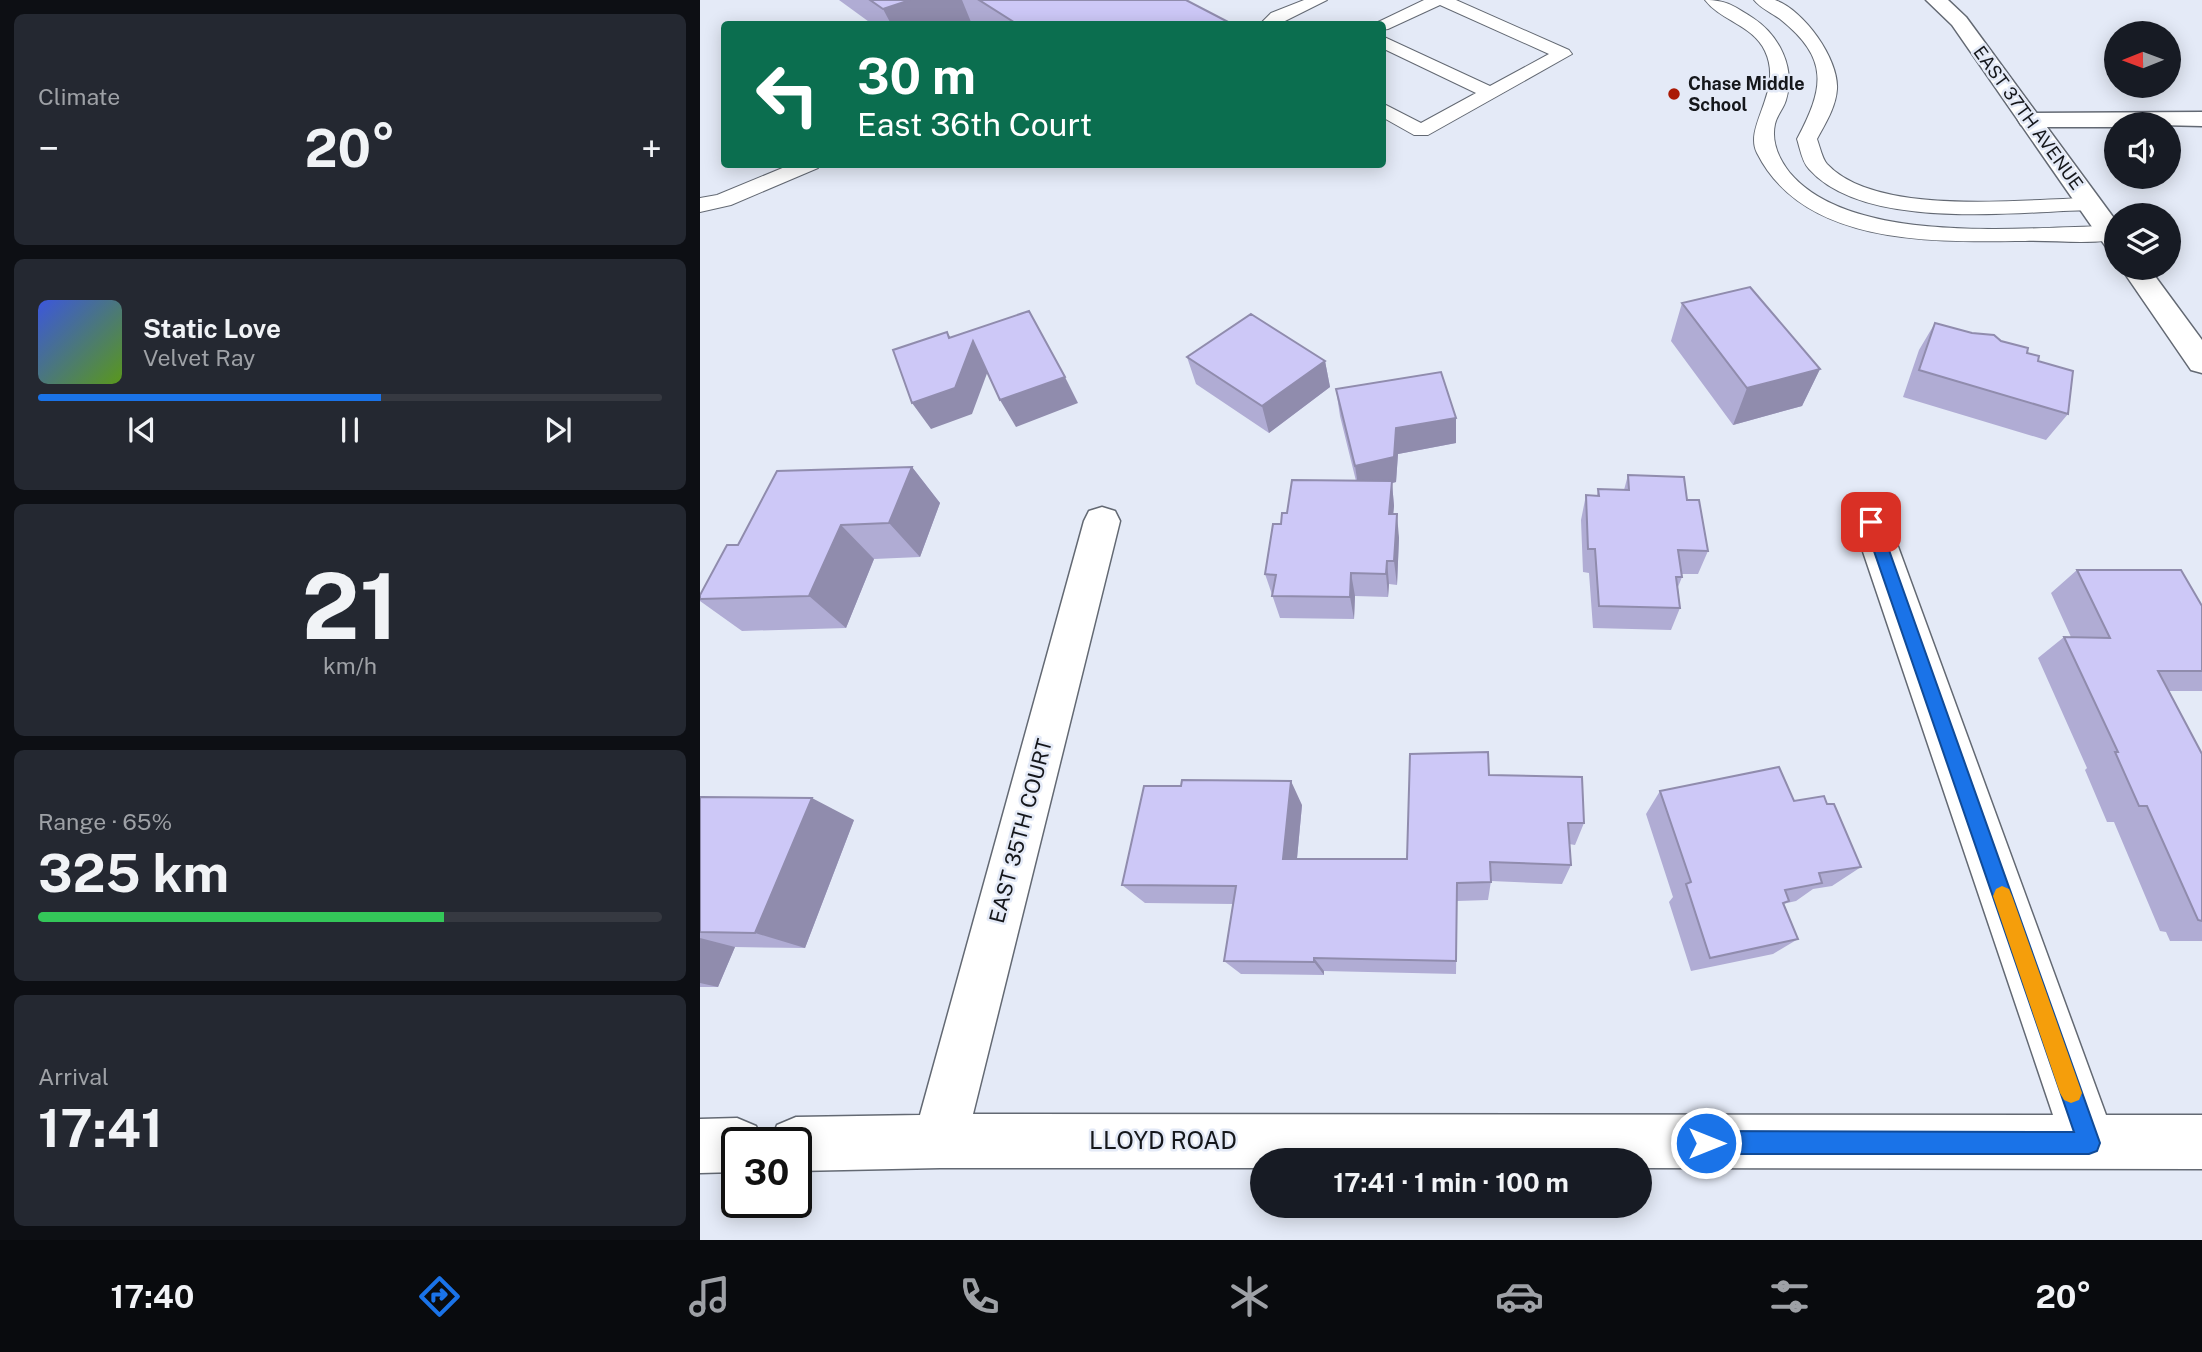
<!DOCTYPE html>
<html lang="en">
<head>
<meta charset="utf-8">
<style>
	body { margin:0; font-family:"Public Sans",sans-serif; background:#242831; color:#f1f3f6; height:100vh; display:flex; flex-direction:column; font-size:26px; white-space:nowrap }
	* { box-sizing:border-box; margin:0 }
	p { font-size:23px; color:#9ea1a6 }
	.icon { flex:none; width:38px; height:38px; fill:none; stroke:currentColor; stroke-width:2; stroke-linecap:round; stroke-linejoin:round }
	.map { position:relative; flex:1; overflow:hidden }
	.panel { display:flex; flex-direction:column; gap:14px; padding:14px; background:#0d0f14; width:700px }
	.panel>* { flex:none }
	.hud { position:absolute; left:21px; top:21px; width:665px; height:147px; border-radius:7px; box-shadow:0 4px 18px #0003; background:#0b6e4f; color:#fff; overflow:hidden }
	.needle { width:46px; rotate:269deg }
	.tools { position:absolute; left:1404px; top:21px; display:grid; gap:14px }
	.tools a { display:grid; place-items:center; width:77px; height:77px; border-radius:50%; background:#171b24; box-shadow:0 4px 18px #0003; font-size:35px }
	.speed { position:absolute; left:21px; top:1127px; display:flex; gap:14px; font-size:35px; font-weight:700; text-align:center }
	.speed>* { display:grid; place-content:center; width:91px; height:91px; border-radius:50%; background:#171b24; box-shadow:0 4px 18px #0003; line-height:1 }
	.speed .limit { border:4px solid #111; border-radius:10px; background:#fff; color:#111 }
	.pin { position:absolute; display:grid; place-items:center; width:60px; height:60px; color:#fff; margin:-30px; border-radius:14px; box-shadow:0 4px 10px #0006 }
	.me { position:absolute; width:77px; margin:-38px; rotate:90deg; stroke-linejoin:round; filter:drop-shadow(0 0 5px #0008) }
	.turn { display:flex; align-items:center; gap:24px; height:147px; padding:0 21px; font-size:32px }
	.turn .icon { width:91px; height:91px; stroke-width:2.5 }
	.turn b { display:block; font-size:49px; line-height:60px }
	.big { font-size:52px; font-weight:700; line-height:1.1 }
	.panel .widget { flex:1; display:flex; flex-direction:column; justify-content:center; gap:10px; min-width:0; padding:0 24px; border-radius:10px; background:#242831 }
	.panel .dial { align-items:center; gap:0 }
	.dial b { font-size:91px; line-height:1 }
	.song { display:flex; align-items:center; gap:21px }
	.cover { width:84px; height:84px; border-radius:10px; background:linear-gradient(135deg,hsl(230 70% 55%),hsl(90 70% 35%)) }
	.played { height:7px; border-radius:4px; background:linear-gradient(90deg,#1a73e8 55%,#363941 55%) }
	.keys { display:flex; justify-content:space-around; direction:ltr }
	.heat { display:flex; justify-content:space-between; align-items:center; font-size:38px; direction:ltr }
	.charge { height:10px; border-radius:5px; background:linear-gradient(90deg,#34c759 65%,#363941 0) }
	.trip { position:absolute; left:550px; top:1148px; width:402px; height:70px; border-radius:35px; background:#171b24; box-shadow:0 4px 18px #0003; font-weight:700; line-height:70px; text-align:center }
	.menu { display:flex; height:112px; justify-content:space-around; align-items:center; background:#090b0e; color:#9ea1a6 }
	.menu .icon { width:49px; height:49px }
	.menu .current { color:#1a73e8 }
	.menu b { font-size:32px; color:#f1f3f6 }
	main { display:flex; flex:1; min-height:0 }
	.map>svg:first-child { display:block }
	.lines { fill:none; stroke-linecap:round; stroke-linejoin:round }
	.lane-casing { stroke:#636973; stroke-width:2 }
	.street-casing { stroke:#636973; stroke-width:3 }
	.secondary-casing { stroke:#636973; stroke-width:3 }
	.lane { fill:#fff; fill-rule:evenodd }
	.street { fill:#fff; fill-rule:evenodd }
	.secondary { fill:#fff; fill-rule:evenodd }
	.wall { fill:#b0acd4 }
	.shaded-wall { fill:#908cad }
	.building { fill:#cdc8f7; stroke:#908cad; stroke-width:2 }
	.route { fill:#1a73e8; stroke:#114b97; stroke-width:2 }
	.slow { fill:#f59e0b }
	.poi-dot { fill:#aa1904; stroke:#e4eaf7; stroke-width:2.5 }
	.labels { text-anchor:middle; stroke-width:5; stroke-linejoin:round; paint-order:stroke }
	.far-poi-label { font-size:18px; font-weight:bold; fill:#15171b; stroke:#e4eaf7; text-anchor:start }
	.far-street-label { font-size:18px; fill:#15171b; stroke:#e4eaf7 }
	.street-label { font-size:21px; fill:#15171b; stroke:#e4eaf7 }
	.near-street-label { font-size:24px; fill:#15171b; stroke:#e4eaf7 }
</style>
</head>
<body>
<main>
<section class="panel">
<div class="widget"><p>Climate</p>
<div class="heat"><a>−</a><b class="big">20°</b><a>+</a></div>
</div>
<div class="widget">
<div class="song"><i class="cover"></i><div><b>Static Love</b><p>Velvet Ray</p></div></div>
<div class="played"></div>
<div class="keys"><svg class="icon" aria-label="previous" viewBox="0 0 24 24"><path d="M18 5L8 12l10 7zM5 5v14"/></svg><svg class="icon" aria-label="pause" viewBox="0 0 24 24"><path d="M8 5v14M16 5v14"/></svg><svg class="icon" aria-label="next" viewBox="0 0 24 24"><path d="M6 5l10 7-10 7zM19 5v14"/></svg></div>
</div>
<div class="widget dial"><b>21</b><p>km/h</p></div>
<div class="widget"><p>Range · 65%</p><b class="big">325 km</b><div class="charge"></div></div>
<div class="widget"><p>Arrival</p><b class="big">17:41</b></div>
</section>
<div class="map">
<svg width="1502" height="1240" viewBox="0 0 1502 1240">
	<rect width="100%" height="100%" fill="#e4eaf7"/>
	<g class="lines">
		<defs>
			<path id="lane" d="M604,0H627L579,24H560L571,13Z
				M724,0H756L869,50L872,54L728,135H714L682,117V103L721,123L776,93L682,48V36L790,86L849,54L740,5L688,29L682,30V24H674Z
				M1005,0C1027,0 1034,6 1053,18C1079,35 1096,68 1086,100C1084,108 1077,115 1075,124C1071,142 1079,159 1090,173C1152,246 1323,227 1411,226L1416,227V239C1388,245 1354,240 1325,241C1236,242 1104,247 1057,153C1043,126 1084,91 1065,51C1053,25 1021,21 1005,0Z
				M1054,0C1060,0 1069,0 1075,0C1104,10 1139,59 1137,89C1136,107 1125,124 1117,139C1120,147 1122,158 1127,164C1176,217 1321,199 1390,198L1398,199L1401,204L1398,209L1390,210C1313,212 1164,231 1109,169C1102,162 1100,148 1097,139C1124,88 1130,59 1080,19C1072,13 1060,8 1054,0Z
				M92,164H121L118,168L31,205L0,212V198L17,195Z"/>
			<path id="street" d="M1502,112V126L1416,124V127H1330L1321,125L1318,120L1321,115L1330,113Z
				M402,507L415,511L420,521L273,1114L1353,1115L1153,522L1158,512L1171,508L1184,512L1189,522L1406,1115H1502V1169L940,1168V1160H562V1168H240L96,1171V1143H70L77,1125L96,1117L220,1115L384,521L389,511Z
				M37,1118L56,1126L63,1143H37V1172L0,1173V1119Z"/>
			<path id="secondary" d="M1226,0H1248L1266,17L1416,221V249L1406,247L1252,25Z
				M1421,268H1449L1502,340V373L1491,370Z"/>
		</defs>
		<use href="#lane" class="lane-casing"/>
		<use href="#street" class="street-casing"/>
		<use href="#secondary" class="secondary-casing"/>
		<use href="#lane" class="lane"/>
		<use href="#street" class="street"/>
		<use href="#secondary" class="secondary"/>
	</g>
	<path class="wall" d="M139,0H486L532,24H275L271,22L263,24H172Z
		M982,303L1120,369L1102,406L1033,425L971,341Z
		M1235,323L1301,341L1327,353L1338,361L1368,414L1346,440L1203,397L1219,350Z
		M487,357L625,361L630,387L569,433L496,384Z
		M636,389L756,443L698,454L696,482L692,483L694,506L693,514L699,538L697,585L689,584L688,597L655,596L654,619L580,618L565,574L581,524L587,513L656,481L640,416Z
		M212,467L240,503L220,557L174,559L146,628L42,631L0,601V595L38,545Z
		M928,475L987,500L1008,551L998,574H982V577L978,587L980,608L971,630L893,628L889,573L883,572L881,520L886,495L897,496L898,489L924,490Z
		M1377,570L1502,606V691H1469L1502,754V941H1470L1466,932L1460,931L1414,822H1407L1385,770L1387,768L1338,658L1364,637H1371L1351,593Z
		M789,775L884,823L875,845L869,844L871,865L862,884L791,881L788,900L757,901L756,974L624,971V975L541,974L524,961L533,904L445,903L422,885L602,805L597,859H707Z
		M960,791L1094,801L1127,804L1161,867L1132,886L1113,889L1096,901L1087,903L1084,904L1098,939L1073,954L991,971L969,902L973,897L946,814Z
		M0,797L154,820L105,948L35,947L18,987H0Z"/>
	<path class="shaded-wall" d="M210,0H262L271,22L263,24H191L183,9Z
		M247,332L264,359L273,341L289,368L272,414L231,429L212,403L249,338Z
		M625,361L630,387L569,433L562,406Z
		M1120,369L1102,406L1033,425L1047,388Z
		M365,377L378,403L316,427L300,400Z
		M756,418V443L698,454L696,482L692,483L694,506L691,538L659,492L655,466L696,428Z
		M212,467L240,503L220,557L189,523Z
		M697,514L699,538L697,585L694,561Z
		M141,525L174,559L146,628L109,596Z
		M687,561L689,584L688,597L686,574Z
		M651,573L655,596L654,619L650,597Z
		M591,781L602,805L595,879L583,859Z
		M112,798L154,820L105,948L55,933Z
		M0,938L35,947L18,987L0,983Z
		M614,958L624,971V975L614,962Z"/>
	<path class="building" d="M170,0H210L183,9Z
		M279,0H486L532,24H317Z
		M1050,287L1120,369L1047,388L982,303Z
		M329,311L365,377L300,400L273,341L255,388L212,403L193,350L247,332L249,338Z
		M551,314L625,361L562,406L487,357Z
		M1235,323L1272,333L1294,335L1301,341L1328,348L1327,353L1339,356L1338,361L1373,371L1368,414L1219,370Z
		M741,372L756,418L696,428L694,457L655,466L636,389Z
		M212,467L189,523L141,525L109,596L0,599V595L27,545H38L77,471Z
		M928,475L984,477L987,500H999L1008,551L978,550L982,577H976L980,608L899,606L895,549H888L886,495L899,496L898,489L929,490Z
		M592,480L692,481L689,514H697L694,561H687L686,574L651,573L650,597L572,596L576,575L565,574L573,524H581L582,513H587Z
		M1377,570H1481L1502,606V671H1458L1502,754V921L1498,920L1447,806H1439L1415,752H1418L1364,637L1410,638Z
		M788,752L789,775L882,777L884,823H868L871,865L790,862L791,882L757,883L756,961L614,958V962L524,961L536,886L422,885L444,786H481L482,780L591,781L583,859H707L710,754Z
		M1079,767L1094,801L1124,796L1127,804H1134L1161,867L1119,873L1122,883L1085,890L1089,901L1083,903L1098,939L1010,958L986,884L991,882L960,791Z
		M0,797L112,798L55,933L0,932Z"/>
	<path class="route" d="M1171,516L1179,522L1400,1143L1397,1151L1389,1154H1006L998,1150L995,1143L998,1135L1006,1131L1374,1132L1164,522Z"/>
	<path class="slow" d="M1302,886L1309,889L1312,896L1382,1093L1379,1100L1371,1103L1364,1100L1360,1093L1293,896L1296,889Z"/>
	<circle class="poi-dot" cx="974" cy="94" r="7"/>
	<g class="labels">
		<g class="far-poi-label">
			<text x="988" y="90">Chase Middle<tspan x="988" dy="21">School</tspan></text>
		</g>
		<g class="far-street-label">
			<text transform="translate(1328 118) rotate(54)" y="6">EAST 37TH AVENUE</text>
		</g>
		<g class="street-label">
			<text transform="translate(321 831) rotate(-75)" y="7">EAST 35TH COURT</text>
		</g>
		<g class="near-street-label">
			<text x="463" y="1149">LLOYD ROAD</text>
		</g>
	</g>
</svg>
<div class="tools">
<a><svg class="needle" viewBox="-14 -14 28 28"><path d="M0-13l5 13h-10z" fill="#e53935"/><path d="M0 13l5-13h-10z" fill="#9ea1a6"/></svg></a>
<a><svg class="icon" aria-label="sound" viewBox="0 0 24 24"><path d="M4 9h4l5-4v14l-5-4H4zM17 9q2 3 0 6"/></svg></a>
<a><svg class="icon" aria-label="layers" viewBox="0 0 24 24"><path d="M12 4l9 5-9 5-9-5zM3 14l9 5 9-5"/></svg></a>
</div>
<div class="speed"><div class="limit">30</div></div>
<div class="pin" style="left:1171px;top:522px;background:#d93025"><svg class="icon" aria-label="arrive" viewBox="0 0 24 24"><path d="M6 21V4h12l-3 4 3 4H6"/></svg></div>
<svg class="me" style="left:1006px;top:1143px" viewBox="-20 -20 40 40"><circle r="17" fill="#1a73e8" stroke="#fff" stroke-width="3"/><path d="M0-11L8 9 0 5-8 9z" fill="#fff"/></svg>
<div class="trip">17:41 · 1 min · 100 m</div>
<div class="hud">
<div class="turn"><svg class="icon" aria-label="left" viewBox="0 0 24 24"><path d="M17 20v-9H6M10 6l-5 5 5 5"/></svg><div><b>30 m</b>East 36th Court</div></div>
</div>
</div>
</main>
<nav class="menu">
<b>17:40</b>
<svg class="icon current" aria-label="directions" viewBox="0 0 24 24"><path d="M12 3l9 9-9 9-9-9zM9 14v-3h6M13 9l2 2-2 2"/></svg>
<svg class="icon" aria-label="music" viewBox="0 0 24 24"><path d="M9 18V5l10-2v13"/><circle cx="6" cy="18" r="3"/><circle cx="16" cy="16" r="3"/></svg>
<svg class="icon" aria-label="phone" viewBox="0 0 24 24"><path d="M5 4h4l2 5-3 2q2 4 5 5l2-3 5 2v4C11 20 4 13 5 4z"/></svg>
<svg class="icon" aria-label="climate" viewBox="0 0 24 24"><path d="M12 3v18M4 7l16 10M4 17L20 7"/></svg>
<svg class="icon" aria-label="car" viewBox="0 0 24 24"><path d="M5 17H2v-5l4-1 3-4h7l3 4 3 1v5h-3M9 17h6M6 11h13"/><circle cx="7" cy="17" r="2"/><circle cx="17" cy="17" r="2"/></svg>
<svg class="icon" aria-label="filters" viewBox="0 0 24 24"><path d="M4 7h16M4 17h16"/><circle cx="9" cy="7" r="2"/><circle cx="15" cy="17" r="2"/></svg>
<b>20°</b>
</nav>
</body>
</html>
